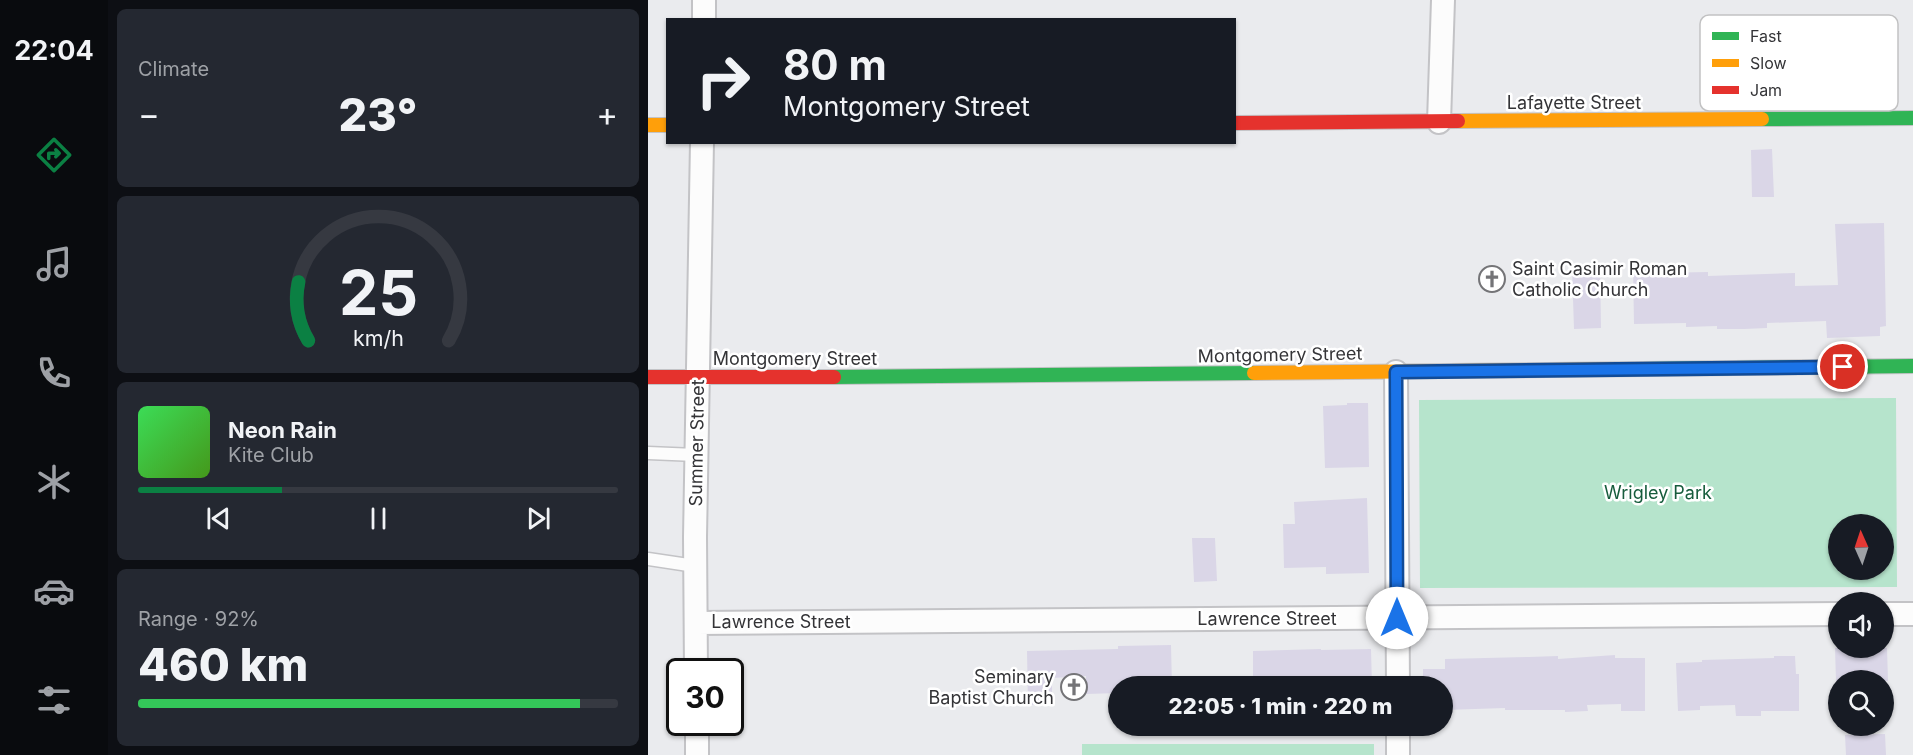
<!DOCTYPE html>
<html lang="en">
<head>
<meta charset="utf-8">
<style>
	body { margin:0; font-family:Inter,sans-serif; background:#242831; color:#f1f3f6; height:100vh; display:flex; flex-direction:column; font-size:22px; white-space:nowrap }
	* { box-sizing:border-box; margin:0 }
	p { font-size:20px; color:#9ea1a6 }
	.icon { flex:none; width:33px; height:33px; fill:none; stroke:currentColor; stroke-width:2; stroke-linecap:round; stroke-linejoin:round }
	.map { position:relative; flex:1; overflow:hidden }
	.sheet { display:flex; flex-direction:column; gap:9px; padding:9px; background:#0d0f14; width:540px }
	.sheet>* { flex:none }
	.hud { position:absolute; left:18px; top:18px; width:570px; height:126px; border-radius:0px; box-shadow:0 2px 4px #0004; background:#171b24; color:#f1f3f6; overflow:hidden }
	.needle { width:39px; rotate:357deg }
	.controls { position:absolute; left:1180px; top:514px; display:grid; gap:12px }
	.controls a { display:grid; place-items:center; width:66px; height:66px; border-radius:50%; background:#171b24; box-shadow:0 2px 4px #0004; font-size:30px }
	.speed { position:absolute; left:18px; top:658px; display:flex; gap:12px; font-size:30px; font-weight:700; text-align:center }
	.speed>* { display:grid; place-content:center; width:78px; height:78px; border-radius:50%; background:#171b24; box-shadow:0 2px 4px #0004; line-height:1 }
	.speed .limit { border:3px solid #111; border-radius:9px; background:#fff; color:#111 }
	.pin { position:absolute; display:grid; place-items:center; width:51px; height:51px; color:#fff; margin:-26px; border:3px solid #fff; border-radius:50%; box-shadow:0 2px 6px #0007 }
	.me { position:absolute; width:66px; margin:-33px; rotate:0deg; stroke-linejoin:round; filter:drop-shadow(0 0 4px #0008) }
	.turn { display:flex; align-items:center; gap:21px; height:126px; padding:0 18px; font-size:27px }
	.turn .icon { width:78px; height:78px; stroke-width:2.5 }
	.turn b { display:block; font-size:42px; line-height:51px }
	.big { font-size:45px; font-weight:800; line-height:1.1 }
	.sheet .tile { flex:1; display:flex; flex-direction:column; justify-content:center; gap:9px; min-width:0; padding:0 21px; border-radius:9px; background:#242831 }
	.sheet .dial { align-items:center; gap:0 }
	.dial svg { height:156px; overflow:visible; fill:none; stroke:#363941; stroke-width:7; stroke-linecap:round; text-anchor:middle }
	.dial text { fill:#f1f3f6; stroke:none }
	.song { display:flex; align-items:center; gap:18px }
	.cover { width:72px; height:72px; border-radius:9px; background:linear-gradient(135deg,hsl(130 70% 55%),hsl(100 70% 35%)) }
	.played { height:6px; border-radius:3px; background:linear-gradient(90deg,#0b8043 30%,#363941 30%) }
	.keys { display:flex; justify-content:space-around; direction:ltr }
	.heat { display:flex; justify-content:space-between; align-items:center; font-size:33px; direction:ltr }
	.charge { height:9px; border-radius:4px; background:linear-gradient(90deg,#34c759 92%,#363941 0) }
	.trip { position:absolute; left:460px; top:676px; width:345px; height:60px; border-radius:30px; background:#171b24; box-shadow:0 2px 4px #0004; font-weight:800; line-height:60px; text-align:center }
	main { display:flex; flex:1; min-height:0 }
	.tabs { display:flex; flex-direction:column; width:108px; justify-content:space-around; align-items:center; background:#090b0e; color:#9ea1a6 }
	.tabs .icon { width:42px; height:42px }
	.tabs .current { color:#0b8043 }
	.tabs b { font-size:27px; color:#f1f3f6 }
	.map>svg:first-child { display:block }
	.green { fill:#b6e4cc; fill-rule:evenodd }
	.building { fill:#dad6e7 }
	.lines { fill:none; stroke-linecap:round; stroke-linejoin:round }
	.lane-casing { stroke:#c3c3c6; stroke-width:15 }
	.street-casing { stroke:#c3c3c6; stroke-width:26 }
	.fast-casing { stroke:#c3c3c6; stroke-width:16 }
	.slow-casing { stroke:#c3c3c6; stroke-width:16 }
	.jam-casing { stroke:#c3c3c6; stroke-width:16 }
	.lane { stroke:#fcfcfc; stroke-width:12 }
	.street { stroke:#fcfcfc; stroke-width:22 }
	.fast { stroke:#30b455; stroke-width:14 }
	.slow { stroke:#ff9f0a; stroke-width:14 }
	.jam { stroke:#e5322d; stroke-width:14 }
	.route-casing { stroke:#114b97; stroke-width:15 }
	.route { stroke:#1a73e8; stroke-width:10 }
	.labels { text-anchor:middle; stroke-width:5; stroke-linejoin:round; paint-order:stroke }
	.street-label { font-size:18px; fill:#343437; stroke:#fff }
	.poi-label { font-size:18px; fill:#343437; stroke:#fff; text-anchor:start }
	.park-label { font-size:18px; fill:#165c3c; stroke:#fff }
	.key { fill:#fff; stroke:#c2c2c3; stroke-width:1.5 }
	.key-label { font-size:16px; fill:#343437 }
</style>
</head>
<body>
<main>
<nav class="tabs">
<b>22:04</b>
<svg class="icon current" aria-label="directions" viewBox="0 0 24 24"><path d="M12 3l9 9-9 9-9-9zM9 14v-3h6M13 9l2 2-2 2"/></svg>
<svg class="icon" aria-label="music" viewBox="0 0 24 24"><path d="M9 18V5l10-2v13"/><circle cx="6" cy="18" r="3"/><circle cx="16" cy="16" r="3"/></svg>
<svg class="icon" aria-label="phone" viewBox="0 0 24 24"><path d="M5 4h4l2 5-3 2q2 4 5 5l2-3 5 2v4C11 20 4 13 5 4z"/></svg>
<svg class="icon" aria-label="climate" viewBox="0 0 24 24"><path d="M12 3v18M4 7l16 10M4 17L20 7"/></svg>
<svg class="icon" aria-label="car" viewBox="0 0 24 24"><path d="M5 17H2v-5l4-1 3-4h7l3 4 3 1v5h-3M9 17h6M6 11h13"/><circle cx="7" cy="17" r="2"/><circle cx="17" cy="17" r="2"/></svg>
<svg class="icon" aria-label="filters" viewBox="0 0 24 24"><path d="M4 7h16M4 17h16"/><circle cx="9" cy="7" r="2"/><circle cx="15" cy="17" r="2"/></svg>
</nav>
<section class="sheet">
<div class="tile"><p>Climate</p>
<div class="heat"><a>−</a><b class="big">23°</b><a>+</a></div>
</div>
<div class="tile dial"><svg viewBox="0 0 100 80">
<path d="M14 69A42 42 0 1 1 86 69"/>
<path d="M14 69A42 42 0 0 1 9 39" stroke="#0b8043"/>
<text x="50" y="56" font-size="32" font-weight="700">25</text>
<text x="50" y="72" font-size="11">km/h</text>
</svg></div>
<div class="tile">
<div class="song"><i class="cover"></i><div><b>Neon Rain</b><p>Kite Club</p></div></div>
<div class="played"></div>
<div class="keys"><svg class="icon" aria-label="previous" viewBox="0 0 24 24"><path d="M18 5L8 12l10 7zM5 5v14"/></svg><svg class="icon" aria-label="pause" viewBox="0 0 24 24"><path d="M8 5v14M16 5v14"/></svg><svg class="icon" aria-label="next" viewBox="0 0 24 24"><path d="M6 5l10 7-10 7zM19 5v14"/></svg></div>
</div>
<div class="tile"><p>Range · 92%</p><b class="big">460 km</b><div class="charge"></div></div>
</section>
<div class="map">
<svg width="1265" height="755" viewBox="0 0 1265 755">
	<rect width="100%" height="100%" fill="#eaebee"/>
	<path class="green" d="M1248,398L1249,587L772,588L771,400ZM1191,525H1236V570H1191Z
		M434,744H726V755H434Z"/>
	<path class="building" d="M1124,149L1126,197H1104L1103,150Z
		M1236,223L1238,326L1232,327V336L1179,338L1178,321L1119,323V328L1096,329H1069V326L1038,327V323L986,324L985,266L1009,265V273L1060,272V276L1147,273V286L1190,285L1187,224Z
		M952,267L953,328L926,329L924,268Z
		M699,403H720L721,467L677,468L675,406L699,405Z
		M719,498L721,573L678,574V567L636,568L635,524H647L646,502Z
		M544,538H567L569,581L546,582Z
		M523,645L524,687H471V693L438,694V676L404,678V704L380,705L379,651L470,649V646Z
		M1187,648H1239L1240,681H1188Z
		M673,649V650L723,649L724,687H605V651Z
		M967,655V658H997V711H973V704L939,705L940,711L917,712V710H857V708L797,710V687H775V669H797V659L881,657L910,656V659Z
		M1126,656H1147L1148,674H1151V711H1113V716H1088L1087,705L1052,706V710L1030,711L1028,663L1054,662V660L1126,658Z
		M1237,734L1238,755H1198L1197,735Z"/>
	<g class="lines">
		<defs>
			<path id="lane" d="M0,453L48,455
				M0,559L47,566"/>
			<path id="street" d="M56,20V0
				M791,122L795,0
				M748,372L750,687
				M1236,614H1265
				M48,623L1191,614
				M48,672L47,537L54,142
				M49,723V755
				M750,726V755"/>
			<path id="fast" d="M1114,119L1265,118
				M995,369L1265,366
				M186,377L606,373"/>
			<path id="slow" d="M810,121L1114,119
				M0,125H20
				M606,373L995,369"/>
			<path id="jam" d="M586,123L810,121
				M0,377H186"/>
		</defs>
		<use href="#lane" class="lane-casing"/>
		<use href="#street" class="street-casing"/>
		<use href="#fast" class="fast-casing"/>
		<use href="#slow" class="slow-casing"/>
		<use href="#jam" class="jam-casing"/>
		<use href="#lane" class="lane"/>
		<use href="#street" class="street"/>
		<use href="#fast" class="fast"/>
		<use href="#slow" class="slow"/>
		<use href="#jam" class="jam"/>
	</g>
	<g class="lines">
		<defs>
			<path id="route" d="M749,618L748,372L1195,367"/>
		</defs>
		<use href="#route" class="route-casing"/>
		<use href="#route" class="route"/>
	</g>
	<defs>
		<symbol id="church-ring" viewBox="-11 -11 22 22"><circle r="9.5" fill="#fff" stroke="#747477" stroke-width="1.5"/><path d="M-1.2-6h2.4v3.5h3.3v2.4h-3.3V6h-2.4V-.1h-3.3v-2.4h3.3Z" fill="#747477"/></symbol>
	</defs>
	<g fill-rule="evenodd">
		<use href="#church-ring" x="829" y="264" width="30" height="30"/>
		<use href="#church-ring" x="411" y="672" width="30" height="30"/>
	</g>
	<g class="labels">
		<g class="street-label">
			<text x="926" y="109">Lafayette Street</text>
			<text transform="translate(632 355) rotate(-1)" y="6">Montgomery Street</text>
			<text x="147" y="365">Montgomery Street</text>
			<text transform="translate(49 443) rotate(-89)" y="6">Summer Street</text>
			<text x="619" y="625">Lawrence Street</text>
			<text x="133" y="628">Lawrence Street</text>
		</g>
		<g class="poi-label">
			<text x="864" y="275">Saint Casimir Roman<tspan x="864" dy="21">Catholic Church</tspan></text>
			<text x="406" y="683" text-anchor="end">Seminary<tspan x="406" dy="21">Baptist Church</tspan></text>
		</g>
		<g class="park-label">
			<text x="1010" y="499">Wrigley Park</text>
		</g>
	</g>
	<rect x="1052" y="15" width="198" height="96" rx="9" class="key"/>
	<rect x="1064" y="32" width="27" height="8" fill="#30b455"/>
	<rect x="1064" y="59" width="27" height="8" fill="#ff9f0a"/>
	<rect x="1064" y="86" width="27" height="8" fill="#e5322d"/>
	<g class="key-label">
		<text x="1102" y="42">Fast</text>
		<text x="1102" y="69">Slow</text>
		<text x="1102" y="96">Jam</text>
	</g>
</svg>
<div class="controls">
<a><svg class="needle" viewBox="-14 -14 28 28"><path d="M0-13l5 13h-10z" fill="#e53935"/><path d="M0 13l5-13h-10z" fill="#9ea1a6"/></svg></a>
<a><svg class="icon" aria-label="sound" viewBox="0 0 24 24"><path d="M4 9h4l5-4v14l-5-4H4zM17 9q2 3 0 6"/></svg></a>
<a><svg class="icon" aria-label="search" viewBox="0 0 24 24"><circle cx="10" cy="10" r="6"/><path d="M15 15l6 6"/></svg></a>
</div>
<div class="speed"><div class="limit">30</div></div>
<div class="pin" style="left:1195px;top:367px;background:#d93025"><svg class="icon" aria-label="arrive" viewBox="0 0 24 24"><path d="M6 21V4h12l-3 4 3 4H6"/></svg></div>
<svg class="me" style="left:749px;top:618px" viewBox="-20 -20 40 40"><circle r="19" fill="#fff"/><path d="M0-13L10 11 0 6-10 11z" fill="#1a73e8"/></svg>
<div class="trip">22:05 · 1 min · 220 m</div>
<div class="hud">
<div class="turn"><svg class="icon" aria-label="right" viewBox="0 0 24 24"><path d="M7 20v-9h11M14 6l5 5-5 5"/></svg><div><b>80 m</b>Montgomery Street</div></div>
</div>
</div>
</main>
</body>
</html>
